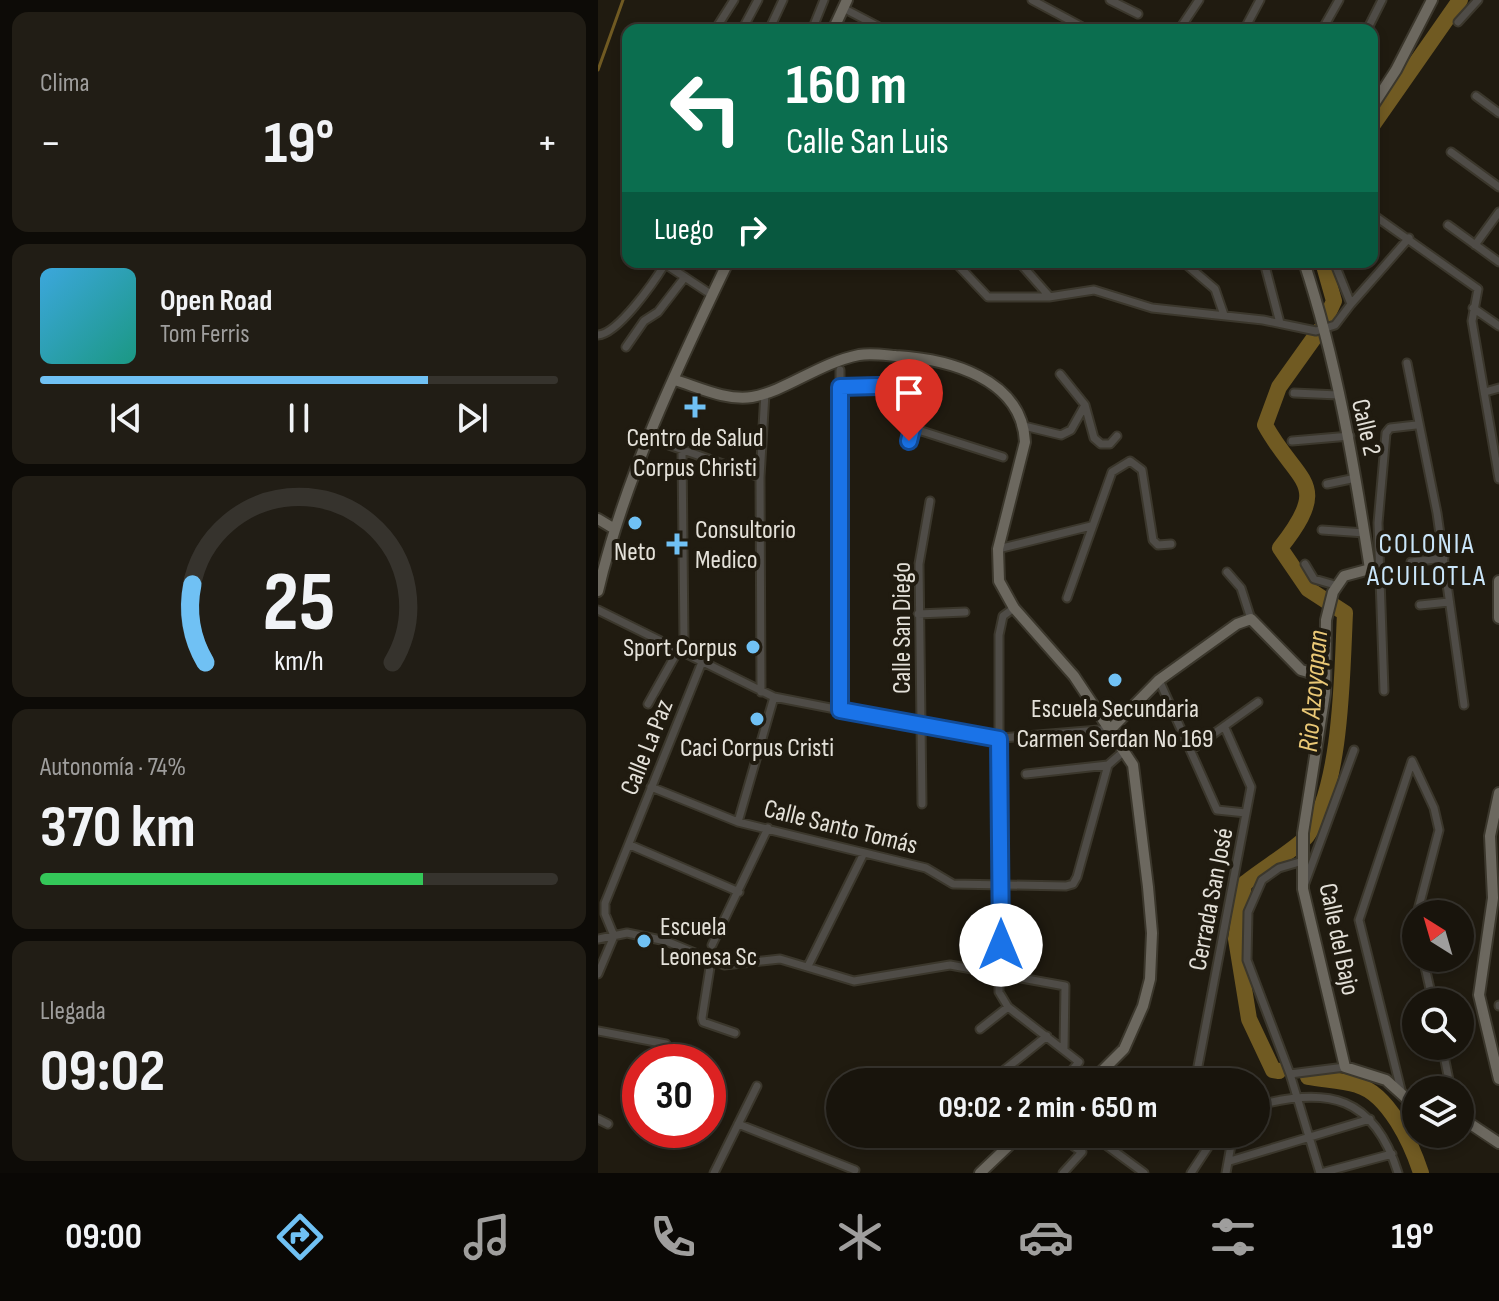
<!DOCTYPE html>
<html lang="es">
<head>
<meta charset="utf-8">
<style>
	body { margin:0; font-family:"Sofia Sans Condensed",sans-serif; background:#211d15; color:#f1f3f6; height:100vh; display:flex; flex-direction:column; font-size:30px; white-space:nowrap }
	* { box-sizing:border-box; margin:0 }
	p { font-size:26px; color:#9f9e9d }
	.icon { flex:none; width:44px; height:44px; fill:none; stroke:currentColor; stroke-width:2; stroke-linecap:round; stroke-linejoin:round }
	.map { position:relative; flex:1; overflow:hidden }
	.side { display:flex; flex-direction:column; gap:12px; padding:12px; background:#0d0b07; width:598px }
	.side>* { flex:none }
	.hud { position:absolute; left:24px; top:24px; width:756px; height:244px; border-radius:16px; box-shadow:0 4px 12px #0003,0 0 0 2px #36332d; background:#0b6e4f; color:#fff; overflow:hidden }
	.needle { width:52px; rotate:323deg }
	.tools { position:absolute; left:804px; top:900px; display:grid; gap:16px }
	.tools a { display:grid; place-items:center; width:72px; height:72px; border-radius:50%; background:#18140c; box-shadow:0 4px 12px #0003,0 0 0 2px #36332d; font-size:40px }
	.speed { position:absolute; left:24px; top:1044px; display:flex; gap:16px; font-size:40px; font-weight:700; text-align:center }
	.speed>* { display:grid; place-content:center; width:104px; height:104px; border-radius:50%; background:#18140c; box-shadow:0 4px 12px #0003,0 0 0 2px #36332d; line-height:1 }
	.speed .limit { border:12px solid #d22; background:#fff; color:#111 }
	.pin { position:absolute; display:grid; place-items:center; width:68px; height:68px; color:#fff; margin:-82px -34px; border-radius:50% 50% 50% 0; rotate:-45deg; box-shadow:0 0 8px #0007 }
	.pin .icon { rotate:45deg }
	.me { position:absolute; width:88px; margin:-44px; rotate:0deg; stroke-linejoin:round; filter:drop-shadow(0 0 6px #0008) }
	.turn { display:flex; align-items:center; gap:28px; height:168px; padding:0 32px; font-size:36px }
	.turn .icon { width:104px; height:104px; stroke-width:2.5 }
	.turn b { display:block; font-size:56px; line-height:68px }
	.then { display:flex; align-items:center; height:76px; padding:0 32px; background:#0003; gap:16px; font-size:30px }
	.big { font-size:60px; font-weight:700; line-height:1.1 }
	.side .tile { flex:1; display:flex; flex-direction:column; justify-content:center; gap:12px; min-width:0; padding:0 28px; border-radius:16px; background:#211d15 }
	.side .dial { align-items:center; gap:0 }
	.dial svg { height:208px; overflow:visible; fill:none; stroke:#36332d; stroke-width:7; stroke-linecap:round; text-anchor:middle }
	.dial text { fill:#f1f3f6; stroke:none }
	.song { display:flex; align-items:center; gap:24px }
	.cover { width:96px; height:96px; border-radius:12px; background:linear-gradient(135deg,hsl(200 70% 55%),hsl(170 70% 35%)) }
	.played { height:8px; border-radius:4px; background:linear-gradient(90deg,#70c1f4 75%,#36332d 75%) }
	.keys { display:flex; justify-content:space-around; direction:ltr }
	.heat { display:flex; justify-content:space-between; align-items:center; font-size:44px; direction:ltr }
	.charge { height:12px; border-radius:6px; background:linear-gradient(90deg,#34c759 74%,#36332d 0) }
	.trip { position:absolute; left:228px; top:1068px; width:444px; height:80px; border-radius:40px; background:#18140c; box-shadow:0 4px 12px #0003,0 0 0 2px #36332d; font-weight:700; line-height:80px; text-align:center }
	.tabs { display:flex; height:128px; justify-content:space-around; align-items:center; background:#0a0805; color:#9f9e9d }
	.tabs .icon { width:56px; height:56px }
	.tabs .active { color:#70c1f4 }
	.tabs b { font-size:36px; color:#f1f3f6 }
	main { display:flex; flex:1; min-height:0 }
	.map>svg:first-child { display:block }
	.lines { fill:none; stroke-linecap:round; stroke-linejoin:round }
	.stream { stroke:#705a22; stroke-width:3 }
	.river { stroke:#705a22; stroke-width:16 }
	.street-casing { stroke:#3b372c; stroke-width:11 }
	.secondary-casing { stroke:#3b372c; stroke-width:14 }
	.street { stroke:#4f4c47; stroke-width:7 }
	.secondary { stroke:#6c685f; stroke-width:10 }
	.route-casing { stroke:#114b97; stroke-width:20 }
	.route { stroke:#1a73e8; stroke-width:14 }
	.poi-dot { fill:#70c1f4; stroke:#201b10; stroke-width:3 }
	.labels { text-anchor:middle; stroke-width:8; stroke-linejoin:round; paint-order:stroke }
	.street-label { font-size:26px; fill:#e4e1d9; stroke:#201b10 }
	.poi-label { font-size:26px; fill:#e4e1d9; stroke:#201b10 }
	.neighbourhood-label { font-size:28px; letter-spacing:2px; fill:#cae6fa; stroke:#201b10 }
	.water-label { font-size:28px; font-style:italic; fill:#eac876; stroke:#201b10 }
</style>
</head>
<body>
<main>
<section class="side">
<div class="tile"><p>Clima</p>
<div class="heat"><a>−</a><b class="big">19°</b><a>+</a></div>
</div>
<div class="tile">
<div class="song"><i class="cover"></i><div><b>Open Road</b><p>Tom Ferris</p></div></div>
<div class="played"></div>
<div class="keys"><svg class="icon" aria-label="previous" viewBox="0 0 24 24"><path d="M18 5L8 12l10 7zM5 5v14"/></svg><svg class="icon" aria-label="pause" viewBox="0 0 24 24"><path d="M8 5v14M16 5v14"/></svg><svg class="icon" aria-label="next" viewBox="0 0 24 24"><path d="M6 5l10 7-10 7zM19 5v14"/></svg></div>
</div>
<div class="tile dial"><svg viewBox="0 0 100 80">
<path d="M14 69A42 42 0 1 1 86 69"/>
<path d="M14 69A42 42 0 0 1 9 39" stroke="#70c1f4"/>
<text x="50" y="56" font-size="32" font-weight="700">25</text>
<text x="50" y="72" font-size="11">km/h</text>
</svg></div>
<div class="tile"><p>Autonomía · 74%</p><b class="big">370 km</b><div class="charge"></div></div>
<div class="tile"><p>Llegada</p><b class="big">09:02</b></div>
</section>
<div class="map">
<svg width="901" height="1173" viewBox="0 0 901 1173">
	<rect width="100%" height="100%" fill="#201b10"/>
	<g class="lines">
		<path class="stream" d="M0,70L25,0"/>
		<path class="river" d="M774,126L862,0
			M725,262L736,301L730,314
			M681,1071L675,1070L651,1019L638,939L646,884C660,872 702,846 709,836C744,786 744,674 747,613L710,589L682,548C735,481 700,485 667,425L681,387L721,331
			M710,1077C726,1080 744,1080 759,1085C791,1094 814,1145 823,1173"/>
		<defs>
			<path id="street" d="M434,0L490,30
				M512,0L540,14
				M245,8L287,30
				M860,22L880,0
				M121,26L133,30
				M117,30L136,0
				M144,30L160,0
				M171,30L185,0
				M214,30L226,0
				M581,30L601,0
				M646,30L662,0
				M724,30L741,0
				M769,30L784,0
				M878,96L901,113
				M853,152L901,187
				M774,214L880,289L874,321L901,479
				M850,225L901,262
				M877,245L901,212
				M276,262L278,263
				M357,262L390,297H451L496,290L554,308L665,320L718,331L737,325L753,304L736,262
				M421,262L451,296
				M666,262L682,323
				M590,266L617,289L626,315
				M753,304L811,238
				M875,308L901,326
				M0,335C20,334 56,282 67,264L114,295
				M28,347L46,321L60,312L87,277
				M809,363L839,513L866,705
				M242,370V710
				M462,374L487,405L496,438L503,444H512L519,436
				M242,387L318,385L323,392L311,441
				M887,392L901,388
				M696,393L740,395
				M426,426L463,435L473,430L487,405
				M314,428L405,457
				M51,438L162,477
				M694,441L752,436
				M729,484L758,478
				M724,530L767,533
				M400,549L493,526
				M813,562L846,558
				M707,564L716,579L737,585
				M629,572L643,588L653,619
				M469,598L514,472L532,461L544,470L555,540L560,545L573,544
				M822,605L851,602
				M416,608L405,616L401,635V992L410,1007L481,1062L464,1082
				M0,610L176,697L391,739L513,729
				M320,614L367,612
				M561,680L619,810L648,813
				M786,691L780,523L788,433L792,428L818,425
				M163,692L162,477L167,393
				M50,704L86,640L84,451
				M593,750L660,702
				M814,761L836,808L841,830L819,914
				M428,774L510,765
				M53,787L140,822L328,868L355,884L468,886L475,884L479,877L510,765L526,751
				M324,804L321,564L332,501
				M140,822L176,697
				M32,845L141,892
				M705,861L681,868L664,880L650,912L649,960L692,1074L722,1173
				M707,883L756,750
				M818,919V923
				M0,939L29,933L68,941L126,965L182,959L256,981L352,965L467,986L466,1049
				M114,945L170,828
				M825,958L835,1002
				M113,961L104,1018L105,1022L137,1033
				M210,966L266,853
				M0,974L16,936L7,914V903L104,662
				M901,1005V1006
				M382,1029L410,1007
				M0,1031L68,1044
				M844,1046L853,1090
				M692,1074L747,1067
				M395,1079L449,1036
				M597,1082L653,787L627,728
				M803,1090L761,920L814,761
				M658,1106C730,1086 776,1096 800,1173
				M0,1119L10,1124
				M140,1124L257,1170
				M458,1134L484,1152L465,1173
				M493,1134L546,1173
				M632,1161L772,1119
				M116,1173L159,1086
				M593,1173L618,1135
				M628,1173L635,1134
				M723,1173L794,1154"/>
			<path id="secondary" d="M235,30L249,0
				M774,107L798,70L834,0
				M706,262C739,362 756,465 772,569L746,576L735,592L728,620L727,693L705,833V889L747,1067L788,1080L818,1107
				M77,380C100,387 128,401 154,397C188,391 221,363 261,355C273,353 286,355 298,356C350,359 424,378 427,442L400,549L401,581L416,608L476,676L535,765L550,887L554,933L552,979L545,1006L526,1049L493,1082
				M0,519L15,528
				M901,581V618
				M0,591C27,477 79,368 130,262
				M513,729L561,680L639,624L653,619L703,670L727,677
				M901,793L892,836L895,898L881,995L901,1079
				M862,1117L901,1143
				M382,1173L423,1134"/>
		</defs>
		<use href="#street" class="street-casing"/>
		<use href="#secondary" class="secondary-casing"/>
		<use href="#street" class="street"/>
		<use href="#secondary" class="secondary"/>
	</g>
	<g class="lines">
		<defs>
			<path id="route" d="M311,441L323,392L318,385L242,387V710L401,739L403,945"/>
		</defs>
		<use href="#route" class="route-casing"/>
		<use href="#route" class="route"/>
	</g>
	<g class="poi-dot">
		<path d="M93 395h8v8h8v8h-8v8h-8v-8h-8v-8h8z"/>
		<circle cx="37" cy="523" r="8"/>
		<path d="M75 532h8v8h8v8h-8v8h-8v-8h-8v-8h8z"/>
		<circle cx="155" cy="647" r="8"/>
		<circle cx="517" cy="680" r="8"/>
		<circle cx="159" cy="719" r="8"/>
		<circle cx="46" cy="941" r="8"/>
	</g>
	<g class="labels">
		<g class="street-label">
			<text transform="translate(769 427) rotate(77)" y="9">Calle 2</text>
			<text transform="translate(303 628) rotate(-90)" y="9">Calle San Diego</text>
			<text transform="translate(48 747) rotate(-68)" y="9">Calle La Paz</text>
			<text transform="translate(243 826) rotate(14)" y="9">Calle Santo Tomás</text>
			<text transform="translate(612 899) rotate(-79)" y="9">Cerrada San José</text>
			<text transform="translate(742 939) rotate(78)" y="9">Calle del Bajo</text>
		</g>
		<g class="poi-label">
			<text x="97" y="446">Centro de Salud<tspan x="97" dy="30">Corpus Christi</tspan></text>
			<text x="97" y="538" text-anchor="start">Consultorio<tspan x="97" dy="30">Medico</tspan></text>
			<text x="37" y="560">Neto</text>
			<text x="139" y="656" text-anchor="end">Sport Corpus</text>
			<text x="517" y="717">Escuela Secundaria<tspan x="517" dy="30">Carmen Serdan No 169</tspan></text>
			<text x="159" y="756">Caci Corpus Cristi</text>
			<text x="62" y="935" text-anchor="start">Escuela<tspan x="62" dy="30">Leonesa Sc</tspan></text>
		</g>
		<g class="neighbourhood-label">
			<text x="829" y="553">COLONIA<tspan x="829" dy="32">ACUILOTLA</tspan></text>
		</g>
		<g class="water-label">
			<text transform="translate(714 691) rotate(-85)" y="10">Rio Azoyapan</text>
		</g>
	</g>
</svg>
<div class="tools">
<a><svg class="needle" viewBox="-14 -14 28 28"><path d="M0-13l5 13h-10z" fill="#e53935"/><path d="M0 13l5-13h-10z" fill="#9f9e9d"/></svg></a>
<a><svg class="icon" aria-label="search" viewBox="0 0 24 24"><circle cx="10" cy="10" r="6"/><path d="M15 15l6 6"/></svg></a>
<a><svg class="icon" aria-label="layers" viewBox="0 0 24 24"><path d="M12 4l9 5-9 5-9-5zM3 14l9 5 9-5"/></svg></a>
</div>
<div class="speed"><div class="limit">30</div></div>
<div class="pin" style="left:311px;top:441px;background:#d93025"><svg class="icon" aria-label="arrive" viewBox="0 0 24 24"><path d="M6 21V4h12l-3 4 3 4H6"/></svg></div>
<svg class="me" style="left:403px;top:945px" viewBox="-20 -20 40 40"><circle r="19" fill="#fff"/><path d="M0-13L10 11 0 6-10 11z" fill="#1a73e8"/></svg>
<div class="trip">09:02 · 2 min · 650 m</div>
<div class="hud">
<div class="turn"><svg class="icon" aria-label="left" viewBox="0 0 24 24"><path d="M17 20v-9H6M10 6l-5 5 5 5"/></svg><div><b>160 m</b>Calle San Luis</div></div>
<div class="then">Luego<svg class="icon" aria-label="right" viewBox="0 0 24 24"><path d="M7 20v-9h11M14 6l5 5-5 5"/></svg></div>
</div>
</div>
</main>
<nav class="tabs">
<b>09:00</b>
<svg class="icon active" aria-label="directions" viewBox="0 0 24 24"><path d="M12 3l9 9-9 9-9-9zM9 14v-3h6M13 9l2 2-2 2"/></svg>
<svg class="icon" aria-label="music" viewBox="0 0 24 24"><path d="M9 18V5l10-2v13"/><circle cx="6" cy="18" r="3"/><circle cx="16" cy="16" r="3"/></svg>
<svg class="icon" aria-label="phone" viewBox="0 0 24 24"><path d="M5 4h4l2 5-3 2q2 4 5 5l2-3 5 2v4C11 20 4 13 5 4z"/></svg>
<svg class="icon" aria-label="climate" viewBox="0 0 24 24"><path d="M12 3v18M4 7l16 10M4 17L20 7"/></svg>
<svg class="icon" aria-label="car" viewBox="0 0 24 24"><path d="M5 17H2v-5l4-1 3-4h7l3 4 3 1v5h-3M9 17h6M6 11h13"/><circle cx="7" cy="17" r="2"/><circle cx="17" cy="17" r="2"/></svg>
<svg class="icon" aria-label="filters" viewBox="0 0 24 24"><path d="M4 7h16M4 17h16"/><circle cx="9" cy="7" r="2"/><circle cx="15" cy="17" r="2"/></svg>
<b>19°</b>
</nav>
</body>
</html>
